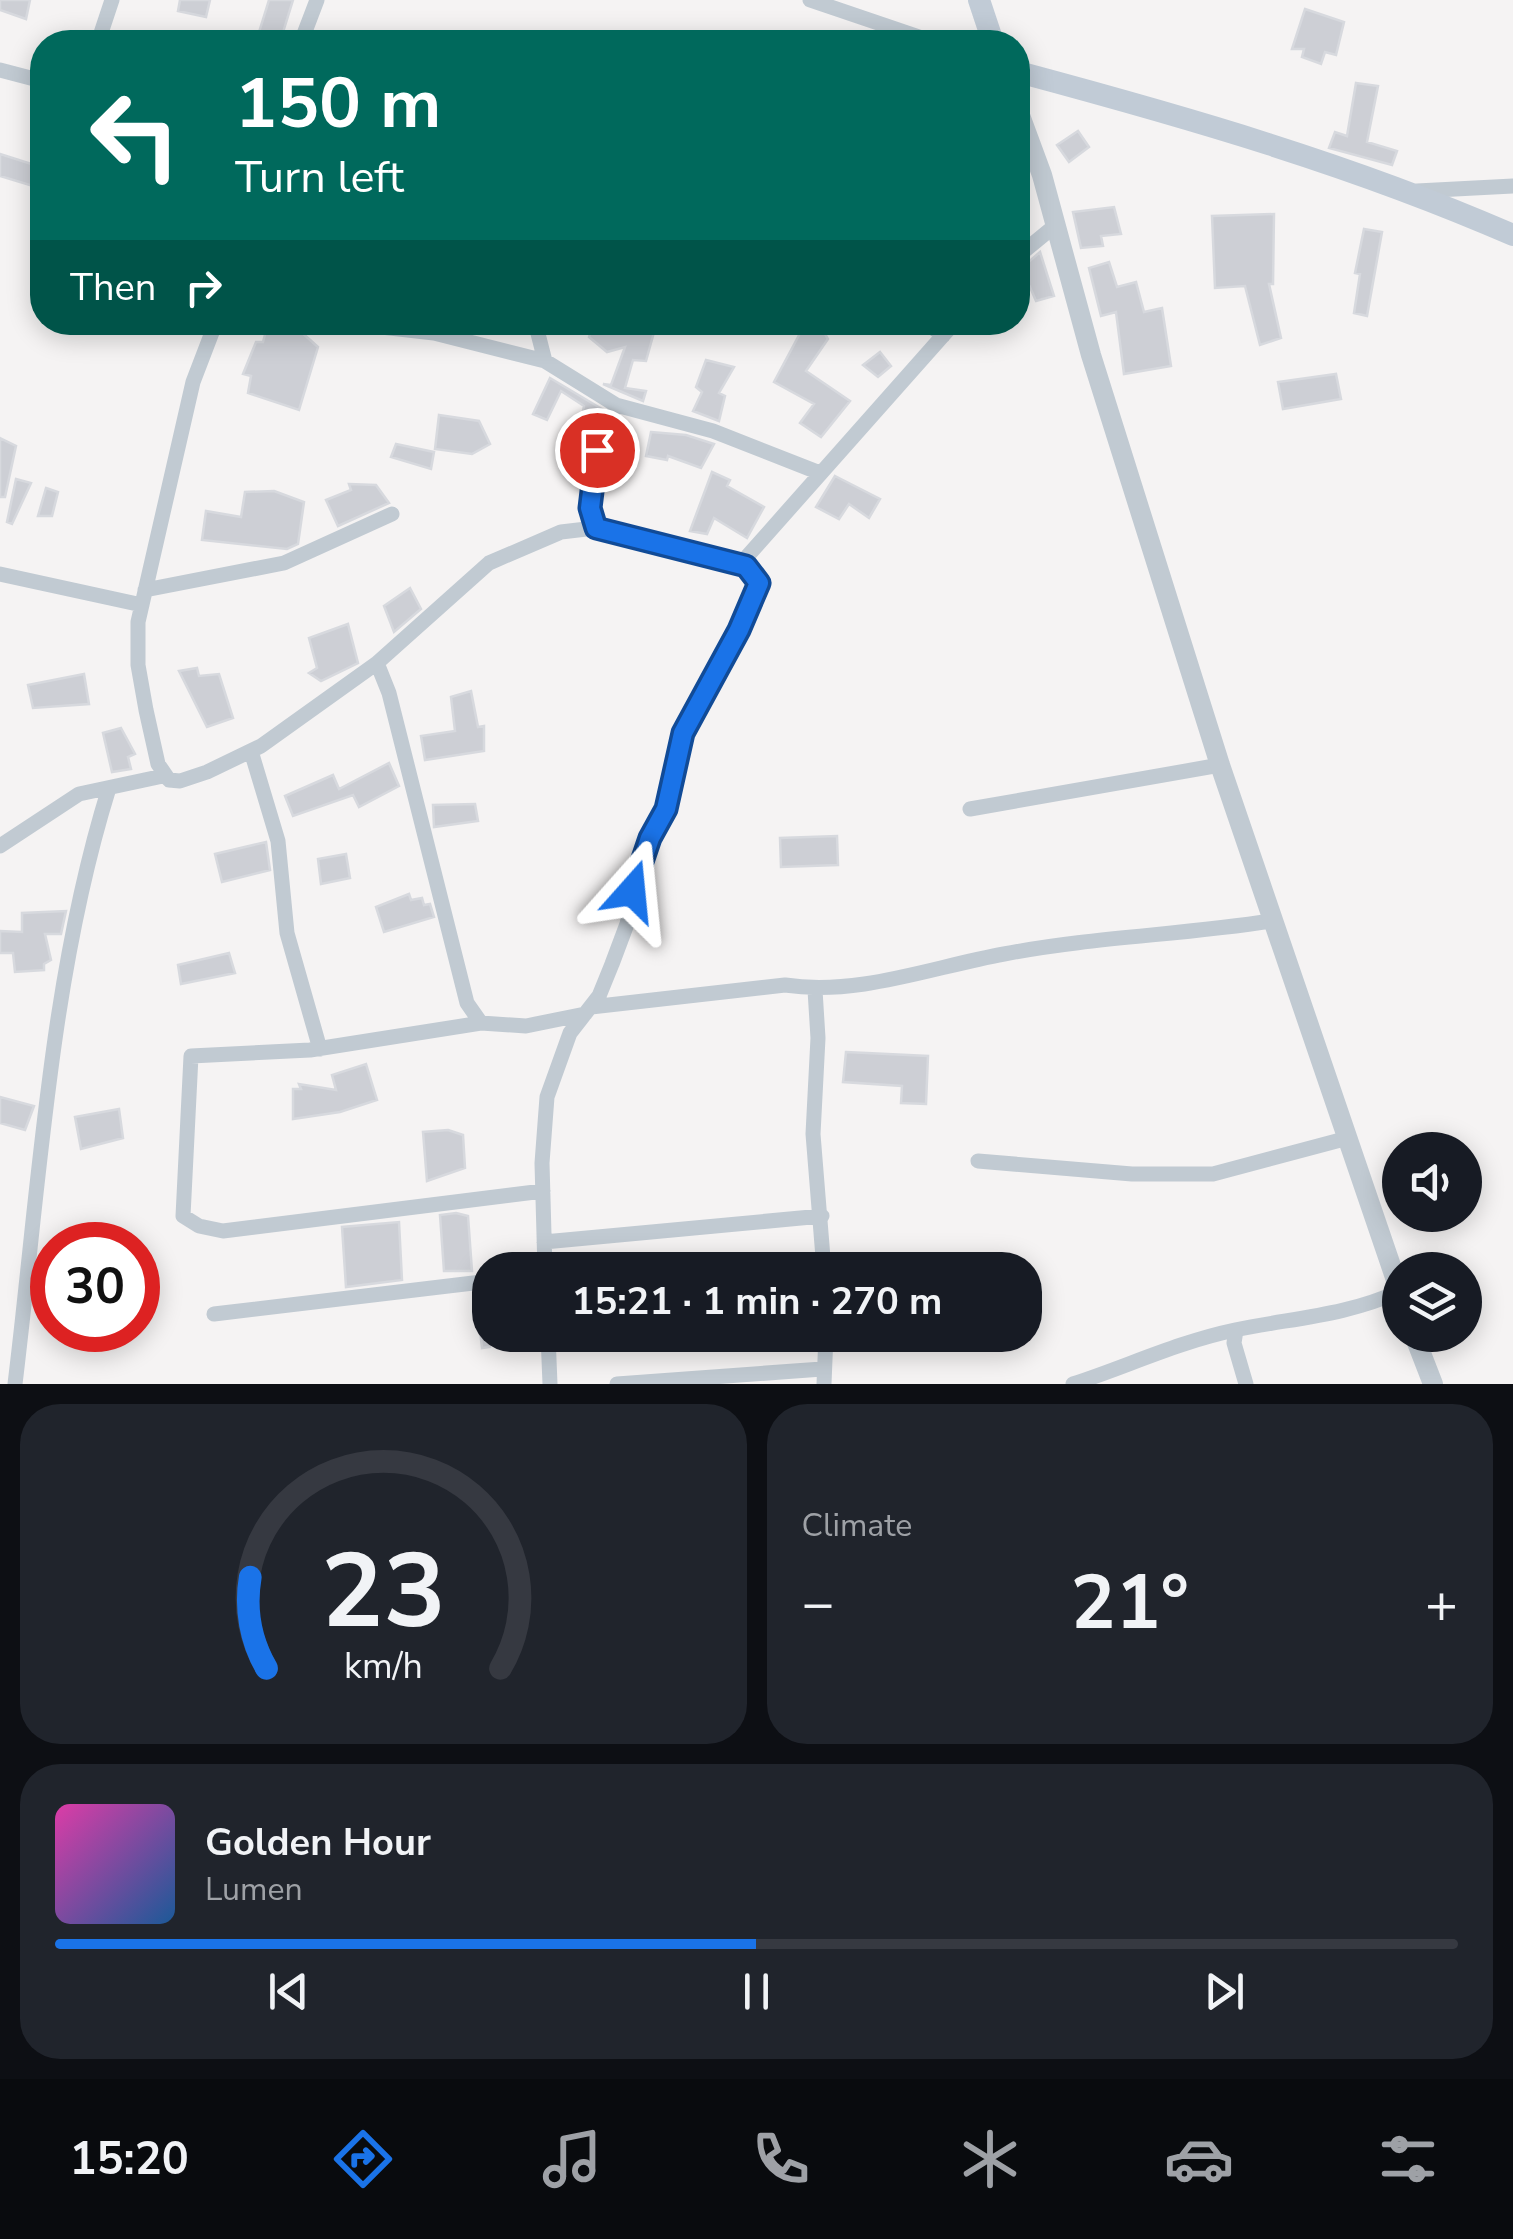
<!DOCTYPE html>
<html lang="en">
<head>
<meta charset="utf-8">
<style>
	body { margin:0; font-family:"Nunito Sans",sans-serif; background:#20242c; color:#f1f3f6; height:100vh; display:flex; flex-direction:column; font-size:38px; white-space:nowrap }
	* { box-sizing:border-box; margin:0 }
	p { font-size:32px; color:#9ea1a6 }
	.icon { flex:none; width:55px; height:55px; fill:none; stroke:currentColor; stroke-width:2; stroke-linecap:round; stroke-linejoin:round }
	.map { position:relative; height:1384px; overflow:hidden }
	.panel { display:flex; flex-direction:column; gap:20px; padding:20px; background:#0d0f14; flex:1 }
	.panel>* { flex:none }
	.top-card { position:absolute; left:30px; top:30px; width:1000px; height:305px; border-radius:40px; box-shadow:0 5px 25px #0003; background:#00695c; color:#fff; overflow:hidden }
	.controls { position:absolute; left:1382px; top:1132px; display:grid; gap:20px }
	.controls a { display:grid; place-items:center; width:100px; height:100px; border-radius:50%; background:#171b24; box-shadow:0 5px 25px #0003; font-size:50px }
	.speed { position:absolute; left:30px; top:1222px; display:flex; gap:20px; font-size:50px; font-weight:700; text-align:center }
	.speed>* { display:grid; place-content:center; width:130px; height:130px; border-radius:50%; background:#171b24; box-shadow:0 5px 25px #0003; line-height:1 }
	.speed .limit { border:15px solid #d22; background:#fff; color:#111 }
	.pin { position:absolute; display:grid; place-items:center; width:85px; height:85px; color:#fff; margin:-42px; border:5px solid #fff; border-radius:50%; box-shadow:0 2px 10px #0007 }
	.me { position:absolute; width:110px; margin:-55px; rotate:18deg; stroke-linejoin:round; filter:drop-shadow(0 0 8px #0008) }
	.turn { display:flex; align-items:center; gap:35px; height:210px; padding:0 40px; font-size:45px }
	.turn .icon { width:130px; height:130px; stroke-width:2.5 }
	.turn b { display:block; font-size:70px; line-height:85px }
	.then { display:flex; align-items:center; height:95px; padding:0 40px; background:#0003; gap:20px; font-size:38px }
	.big { font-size:75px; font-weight:700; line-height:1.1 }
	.panel .widget { flex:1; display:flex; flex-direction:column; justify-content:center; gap:15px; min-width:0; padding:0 35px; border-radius:40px; background:#20242c }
	.panel .dial { align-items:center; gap:0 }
	.dial svg { height:260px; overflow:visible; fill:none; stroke:#363941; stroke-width:7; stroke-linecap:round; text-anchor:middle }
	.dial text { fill:#f1f3f6; stroke:none }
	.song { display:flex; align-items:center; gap:30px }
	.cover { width:120px; height:120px; border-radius:15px; background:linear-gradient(135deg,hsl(320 70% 55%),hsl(210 70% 35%)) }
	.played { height:10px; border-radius:5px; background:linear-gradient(90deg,#1a73e8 50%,#363941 50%) }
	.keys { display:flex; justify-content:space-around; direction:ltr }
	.heat { display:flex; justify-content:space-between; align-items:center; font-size:55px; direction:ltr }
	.panel .tiles { flex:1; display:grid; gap:20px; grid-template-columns:1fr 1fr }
	.widget:last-child { grid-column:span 2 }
	.trip { position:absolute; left:472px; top:1252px; width:570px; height:100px; border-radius:40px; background:#171b24; box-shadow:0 5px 25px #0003; font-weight:700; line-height:100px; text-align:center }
	.menu { display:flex; height:160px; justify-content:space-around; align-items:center; background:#090b0e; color:#9ea1a6 }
	.menu .icon { width:70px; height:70px }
	.menu .current { color:#1a73e8 }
	.menu b { font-size:45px; color:#f1f3f6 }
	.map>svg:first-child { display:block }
	.building { fill:#cdcfd5; stroke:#d7d9de; stroke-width:2.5 }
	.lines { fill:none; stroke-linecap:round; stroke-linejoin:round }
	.minor { stroke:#c1cad2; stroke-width:15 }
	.tertiary { stroke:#c1cad2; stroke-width:20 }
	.secondary { stroke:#c1cbd6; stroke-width:22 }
	.route-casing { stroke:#114b97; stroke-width:25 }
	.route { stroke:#1a73e8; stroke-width:18 }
</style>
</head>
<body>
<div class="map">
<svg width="1513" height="1384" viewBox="0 0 1513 1384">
	<rect width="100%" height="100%" fill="#f5f3f3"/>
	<path class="building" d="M0,0H30L26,19L0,10Z
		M180,0H210L206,17L178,11Z
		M269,0H293L280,42H256Z
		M1305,9L1344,22L1336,55L1325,52L1321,64L1302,57L1304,49H1292Z
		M1356,83L1378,86L1367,142L1397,151L1392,165L1329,148L1335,132L1347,136Z
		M1078,131L1089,147L1069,162L1057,145Z
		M0,154L41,167L33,186L0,176Z
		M1114,207L1121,234L1101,236L1103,246L1081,248L1073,212Z
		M1274,214L1273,284H1269L1281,338L1260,345L1245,286L1215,288L1212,216Z
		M1364,229L1382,232L1367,316L1354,313L1360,274L1355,273Z
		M1040,252L1054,296L1036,301L1030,287L1018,298V271Z
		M1109,262L1117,287L1136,282L1144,312L1162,308L1171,366L1124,374L1116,312L1101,316L1089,268Z
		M594,322L656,325L646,361L633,360L625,388L646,391L643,401L603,384L611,385L625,347L607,352L589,337Z
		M806,322L819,324L828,339L806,371L850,401L821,437L800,423L814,404L774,382Z
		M267,327L299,330L318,347L299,410L248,393L251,376L243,374L256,342H263Z
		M880,352L891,366L878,377L863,365Z
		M706,360L734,367L719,393L725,396L719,421L693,411L702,392L696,387Z
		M1336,374L1341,399L1283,409L1278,382Z
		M550,378L602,409L592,422L596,423L588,445L576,444L584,406L561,391L547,420L533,414Z
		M439,415L479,421L490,444L472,454L435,449Z
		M651,432L686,435L714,444L701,468L668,456L667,460L646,456Z
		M0,438L16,446L5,497H0Z
		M396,444L434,452L431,469L391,457Z
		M712,472L730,480L727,486L764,507L747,538L714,518L707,534L690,531Z
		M835,476L880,499L869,518L849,504L839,519L816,507Z
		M16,479L31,483L12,524L7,522Z
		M349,484L376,485L389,503L338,526L326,500L351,490Z
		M46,488L58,492L52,516H38Z
		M274,491L304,502L298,544L287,549L202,540L206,511L241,517L245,492Z
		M410,588L421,609L394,632L384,606Z
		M348,624L358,663L321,681L309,673L317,668L309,638Z
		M197,668L199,676L219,674L233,718L207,727L179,671Z
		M84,674L89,704L33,708L28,685Z
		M471,691L478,727L484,726V751L425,760L421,736L455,731L451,697Z
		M121,728L135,754L128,757L131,769L112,772L103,733Z
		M389,763L399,786L359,807L353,795L293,816L285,796L333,775L339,789Z
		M475,804L478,821L434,827L433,805Z
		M837,836L838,865L781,867L780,838Z
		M266,842L270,870L222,882L215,854Z
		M346,854L350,878L321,884L318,859Z
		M409,894L411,900L422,898L424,905L430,904L434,917L384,932L376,907Z
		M66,911L61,934H45L51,960L44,964V970L15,972L13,953H0V931L22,932V913Z
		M229,953L235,973L181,984L178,965Z
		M846,1052L928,1056L926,1104L901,1103L902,1086L843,1082Z
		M366,1064L377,1100L340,1112L293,1119V1089H301L299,1084L336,1090L332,1075Z
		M0,1097L34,1106L25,1130L0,1123Z
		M119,1109L123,1138L81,1149L75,1117Z
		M448,1130L463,1135L465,1168L427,1181L423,1132Z
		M456,1213L468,1216L472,1271H444L440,1215Z
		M399,1222L402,1280L346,1287L342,1227Z
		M490,1292V1347L482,1348L476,1294Z"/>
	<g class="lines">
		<path class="minor" d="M810,0L934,42
			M98,42L112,0
			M301,42L317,0
			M0,70L42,81
			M1417,191L1513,186
			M1018,256L1057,224
			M216,322L193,382L138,622V665L146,710L158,764L169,780L180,781L207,772L261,746L377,663L489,563L561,532L595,528L745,566
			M337,322L434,333L545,361
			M535,322L545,361L616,405
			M926,322L943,336
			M595,528C582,483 598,446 616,405L713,431L820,473
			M0,574L142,605
			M145,590L284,563L392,514
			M377,663L389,693L467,1003L481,1023
			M251,751L278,841L287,933L320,1049
			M970,809L1220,765
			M0,846L79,794L163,776
			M815,990L818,1038L813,1134L824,1270
			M591,1007L785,985C859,996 932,967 1004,954C1092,937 1182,935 1271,921
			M978,1161L1132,1174H1213L1348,1138
			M543,1191L223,1231L199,1226L183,1216L191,1056L310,1050L481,1023L526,1026L585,1014
			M544,1242L822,1216
			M545,1270L542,1163L547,1097L570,1033L599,996L612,964L627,924L639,867L667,809L683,733L739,631L759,583L744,560L955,322
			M214,1314L490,1281
			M1236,1330L1234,1343L1246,1384
			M548,1335L550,1384
			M15,1384C39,1188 50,977 109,788
			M617,1384L822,1369
			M824,1384L826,1335
			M1073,1384C1128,1366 1178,1342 1235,1330C1292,1318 1346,1316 1400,1291"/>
		<path class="tertiary" d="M1018,110L1042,175L1091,355L1220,765L1400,1292
			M1414,1335L1433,1384"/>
		<path class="secondary" d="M979,0L993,42
			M1018,72C1186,117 1353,165 1513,235"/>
	</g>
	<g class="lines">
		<defs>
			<path id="route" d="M597,450L590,508L596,528L746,566L759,583L739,630L683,733L666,809L650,838L632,891"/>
		</defs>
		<use href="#route" class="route-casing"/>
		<use href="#route" class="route"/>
	</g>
</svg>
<div class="controls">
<a><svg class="icon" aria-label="sound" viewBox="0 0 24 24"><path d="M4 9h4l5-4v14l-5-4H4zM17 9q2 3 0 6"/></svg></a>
<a><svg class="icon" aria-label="layers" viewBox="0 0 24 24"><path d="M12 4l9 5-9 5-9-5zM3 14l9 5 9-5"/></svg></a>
</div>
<div class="speed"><div class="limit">30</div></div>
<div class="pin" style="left:597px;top:450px;background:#d93025"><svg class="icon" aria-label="arrive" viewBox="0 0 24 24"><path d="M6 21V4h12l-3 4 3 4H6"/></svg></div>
<svg class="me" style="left:632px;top:891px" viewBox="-20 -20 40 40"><path d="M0-17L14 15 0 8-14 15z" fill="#1a73e8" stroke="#fff" stroke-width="4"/></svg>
<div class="trip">15:21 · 1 min · 270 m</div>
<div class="top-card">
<div class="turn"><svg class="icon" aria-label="left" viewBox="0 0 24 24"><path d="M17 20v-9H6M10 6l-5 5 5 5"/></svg><div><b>150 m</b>Turn left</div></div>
<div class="then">Then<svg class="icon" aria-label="right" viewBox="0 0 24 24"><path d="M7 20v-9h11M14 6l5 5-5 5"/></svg></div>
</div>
</div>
<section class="panel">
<div class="tiles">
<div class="widget dial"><svg viewBox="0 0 100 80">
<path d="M14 69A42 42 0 1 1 86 69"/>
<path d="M14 69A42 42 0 0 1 9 41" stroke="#1a73e8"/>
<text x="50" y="56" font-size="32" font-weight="700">23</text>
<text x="50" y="72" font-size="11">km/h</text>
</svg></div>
<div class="widget"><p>Climate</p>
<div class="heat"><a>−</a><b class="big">21°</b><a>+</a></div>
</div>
<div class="widget">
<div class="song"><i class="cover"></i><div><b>Golden Hour</b><p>Lumen</p></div></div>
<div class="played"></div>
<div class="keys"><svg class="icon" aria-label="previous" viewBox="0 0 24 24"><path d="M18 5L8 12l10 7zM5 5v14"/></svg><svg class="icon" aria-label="pause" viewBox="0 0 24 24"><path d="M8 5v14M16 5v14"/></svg><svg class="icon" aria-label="next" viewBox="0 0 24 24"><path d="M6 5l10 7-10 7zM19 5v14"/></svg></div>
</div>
</div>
</section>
<nav class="menu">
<b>15:20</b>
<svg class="icon current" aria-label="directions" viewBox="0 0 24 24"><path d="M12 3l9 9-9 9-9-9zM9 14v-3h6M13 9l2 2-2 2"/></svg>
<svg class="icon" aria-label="music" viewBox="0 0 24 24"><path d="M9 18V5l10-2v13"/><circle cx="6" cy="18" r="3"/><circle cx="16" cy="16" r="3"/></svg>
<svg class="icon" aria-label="phone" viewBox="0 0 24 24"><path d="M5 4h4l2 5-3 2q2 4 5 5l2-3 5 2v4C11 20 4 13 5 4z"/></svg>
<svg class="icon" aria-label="climate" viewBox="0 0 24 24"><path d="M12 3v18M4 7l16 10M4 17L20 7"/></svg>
<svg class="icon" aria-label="car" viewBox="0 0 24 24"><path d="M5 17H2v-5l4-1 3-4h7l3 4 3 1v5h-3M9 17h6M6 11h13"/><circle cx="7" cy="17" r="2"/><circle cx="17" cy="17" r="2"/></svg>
<svg class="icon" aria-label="filters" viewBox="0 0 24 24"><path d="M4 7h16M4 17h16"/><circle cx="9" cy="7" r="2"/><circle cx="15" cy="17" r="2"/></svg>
</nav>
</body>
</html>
